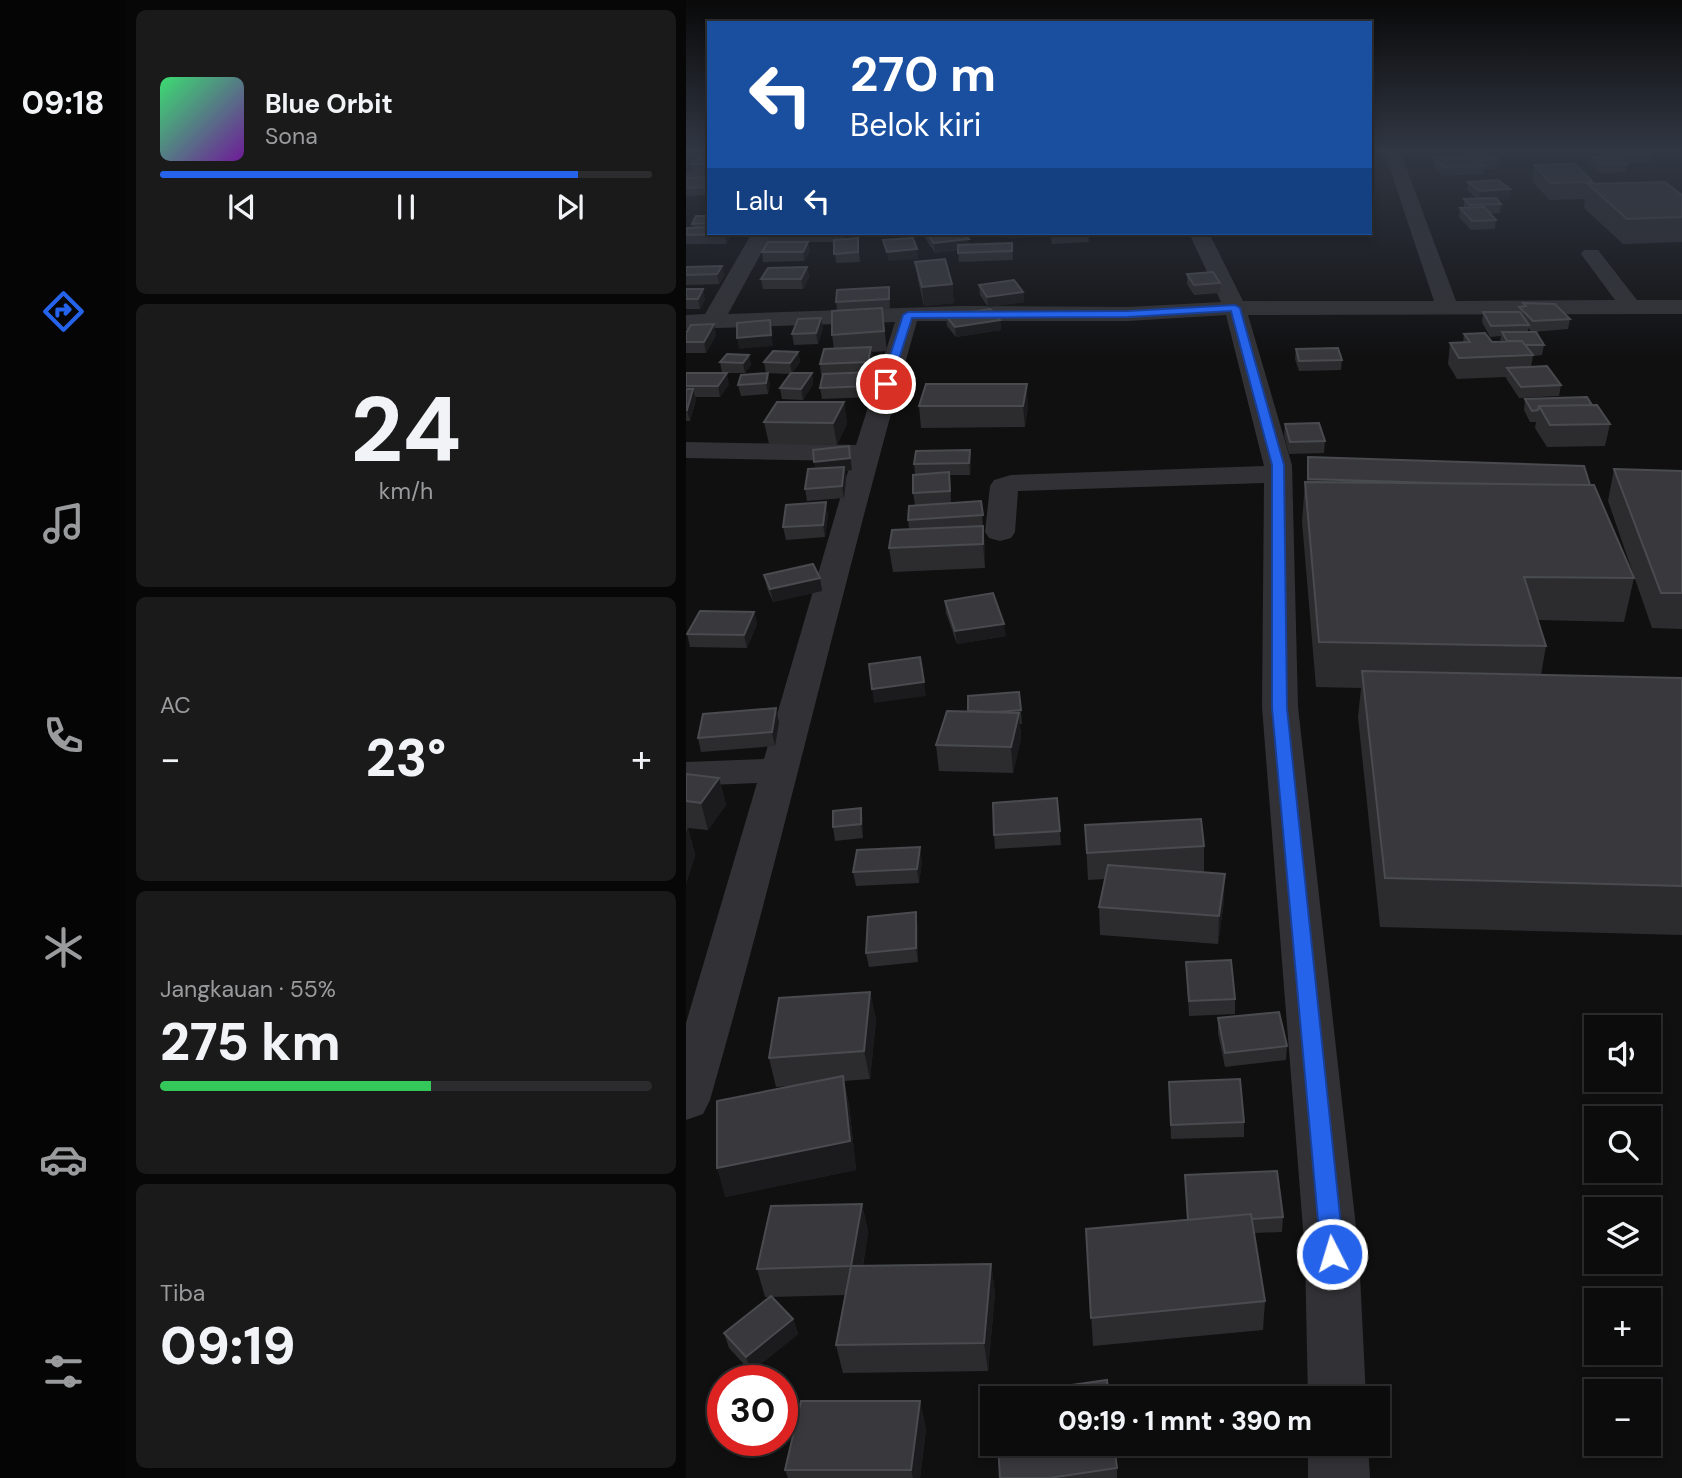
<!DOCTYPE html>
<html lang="id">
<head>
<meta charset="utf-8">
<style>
	body { margin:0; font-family:"DM Sans",sans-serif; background:#1a1a1b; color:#f1f3f6; height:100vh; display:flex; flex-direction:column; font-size:26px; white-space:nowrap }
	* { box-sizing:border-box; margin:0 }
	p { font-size:23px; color:#9a9b9d }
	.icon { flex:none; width:38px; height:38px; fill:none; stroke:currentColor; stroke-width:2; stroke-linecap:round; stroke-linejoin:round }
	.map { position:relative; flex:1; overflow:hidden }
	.drawer { display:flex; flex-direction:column; gap:10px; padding:10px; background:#070707; width:560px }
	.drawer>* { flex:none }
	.banner { position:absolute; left:21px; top:21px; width:665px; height:214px; border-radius:0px; box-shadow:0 4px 10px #0003,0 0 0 2px #2c2c2e; background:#1a4fa0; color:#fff; overflow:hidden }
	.tools { position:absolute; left:898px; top:1015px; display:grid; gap:14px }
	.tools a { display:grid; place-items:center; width:77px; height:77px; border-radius:0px; background:#0c0c0d; box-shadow:0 4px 10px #0003,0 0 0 2px #2c2c2e; font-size:35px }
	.speed { position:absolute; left:21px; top:1365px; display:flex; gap:14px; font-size:35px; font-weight:700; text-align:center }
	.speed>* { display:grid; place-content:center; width:91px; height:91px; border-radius:50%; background:#0c0c0d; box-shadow:0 4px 10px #0003,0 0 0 2px #2c2c2e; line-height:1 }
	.speed .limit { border:10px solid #d22; background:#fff; color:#111 }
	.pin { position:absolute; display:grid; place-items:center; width:60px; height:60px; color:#fff; margin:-30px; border:4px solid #fff; border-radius:50%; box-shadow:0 2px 7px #0007 }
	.me { position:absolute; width:77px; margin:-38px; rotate:355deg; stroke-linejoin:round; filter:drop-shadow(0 0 5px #0008) }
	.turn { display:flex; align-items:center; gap:24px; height:147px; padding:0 28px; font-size:32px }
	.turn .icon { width:91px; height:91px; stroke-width:2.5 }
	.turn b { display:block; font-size:49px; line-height:60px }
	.then { display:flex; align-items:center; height:66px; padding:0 28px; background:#0003; gap:14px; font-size:26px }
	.big { font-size:52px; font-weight:800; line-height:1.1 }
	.drawer .tile { flex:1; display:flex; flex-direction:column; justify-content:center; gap:10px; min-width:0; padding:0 24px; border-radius:10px; background:#1a1a1b }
	.drawer .dial { align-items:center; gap:0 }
	.dial b { font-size:91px; line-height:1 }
	.song { display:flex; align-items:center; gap:21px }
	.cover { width:84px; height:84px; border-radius:10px; background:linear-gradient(135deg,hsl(140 70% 55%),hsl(280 70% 35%)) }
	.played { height:7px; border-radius:4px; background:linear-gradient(90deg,#2563eb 85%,#2c2c2e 85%) }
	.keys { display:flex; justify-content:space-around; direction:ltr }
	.heat { display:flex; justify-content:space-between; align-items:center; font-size:38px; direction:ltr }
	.charge { height:10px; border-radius:5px; background:linear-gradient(90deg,#34c759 55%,#2c2c2e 0) }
	.trip { position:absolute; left:294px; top:1386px; width:410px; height:70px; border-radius:0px; background:#0c0c0d; box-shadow:0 4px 10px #0003,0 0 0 2px #2c2c2e; font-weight:800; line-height:70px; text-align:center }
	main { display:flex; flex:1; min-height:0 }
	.tab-bar { display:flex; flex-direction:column; width:126px; justify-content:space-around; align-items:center; background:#050505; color:#9a9b9d }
	.tab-bar .icon { width:49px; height:49px }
	.tab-bar .current { color:#2563eb }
	.tab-bar b { font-size:32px; color:#f1f3f6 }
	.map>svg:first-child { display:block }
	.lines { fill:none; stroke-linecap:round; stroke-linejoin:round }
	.minor { fill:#323236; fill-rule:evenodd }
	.wall { fill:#2c2c2f }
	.shaded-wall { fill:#1b1b1d }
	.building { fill:#39393d; stroke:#494b4f; stroke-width:2 }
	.route { fill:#2563eb; stroke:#184099; stroke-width:2 }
</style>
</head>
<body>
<main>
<nav class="tab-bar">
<b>09:18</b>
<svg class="icon current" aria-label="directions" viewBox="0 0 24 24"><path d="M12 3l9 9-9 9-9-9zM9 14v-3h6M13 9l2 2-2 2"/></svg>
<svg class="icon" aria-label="music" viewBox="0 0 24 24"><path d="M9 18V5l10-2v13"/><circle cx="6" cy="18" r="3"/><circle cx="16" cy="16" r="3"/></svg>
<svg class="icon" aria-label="phone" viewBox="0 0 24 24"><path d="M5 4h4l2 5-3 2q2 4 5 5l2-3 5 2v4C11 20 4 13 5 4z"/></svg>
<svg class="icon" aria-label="climate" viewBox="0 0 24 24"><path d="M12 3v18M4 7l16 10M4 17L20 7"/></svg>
<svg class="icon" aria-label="car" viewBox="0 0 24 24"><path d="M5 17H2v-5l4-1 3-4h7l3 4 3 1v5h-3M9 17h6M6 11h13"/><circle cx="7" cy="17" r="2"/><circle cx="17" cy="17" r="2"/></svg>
<svg class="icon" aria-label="filters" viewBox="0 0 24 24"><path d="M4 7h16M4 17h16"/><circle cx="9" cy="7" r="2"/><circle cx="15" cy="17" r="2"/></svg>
</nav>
<section class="drawer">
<div class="tile">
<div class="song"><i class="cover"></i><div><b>Blue Orbit</b><p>Sona</p></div></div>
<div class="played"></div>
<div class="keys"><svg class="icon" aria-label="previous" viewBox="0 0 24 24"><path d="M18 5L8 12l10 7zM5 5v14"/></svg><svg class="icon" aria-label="pause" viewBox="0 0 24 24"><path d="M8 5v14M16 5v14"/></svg><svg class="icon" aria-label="next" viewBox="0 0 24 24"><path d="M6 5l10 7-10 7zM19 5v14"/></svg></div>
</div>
<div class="tile dial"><b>24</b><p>km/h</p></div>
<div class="tile"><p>AC</p>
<div class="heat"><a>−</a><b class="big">23°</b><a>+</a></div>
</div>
<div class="tile"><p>Jangkauan · 55%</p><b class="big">275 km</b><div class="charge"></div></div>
<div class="tile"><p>Tiba</p><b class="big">09:19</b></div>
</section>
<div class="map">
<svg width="996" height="1478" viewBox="0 0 996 1478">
	<rect width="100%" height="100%" fill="#101011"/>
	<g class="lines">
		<path class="minor" d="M698,151H714L770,301L929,300L895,254L898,250H912L951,300H996V314L562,315L606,465L612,707L673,1254L680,1398H622L619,1254L576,707L578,483L332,491L329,532L325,538L314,541L303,538L299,532L304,486L308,480L325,475L578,466L540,315L442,321H231C157,579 98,842 24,1100L17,1114L0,1120V1023L71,783L0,786V762L78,759L165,461L0,458V442L170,445L209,322L0,329V315L19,314L66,233H86L42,314L275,306L442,307L535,302L503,233H523L557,301H748Z
			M0,171H23V181H0Z
			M622,1444H682L684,1478H622Z"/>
	</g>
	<path class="wall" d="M812,151H843L842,156L817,157Z
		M919,151H962L966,154L964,162L940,163L941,164L940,172L915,173L904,165L906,157L919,156Z
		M23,156V173H7L5,164Z
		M748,157L811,160L810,169H798V174L756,176L747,165Z
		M848,165L907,182V184L996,195V242L937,244L898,208L899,199L863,200L846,181Z
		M23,177V195L0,196V178Z
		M782,182L824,189L823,198L810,199L815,204L814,213L804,214L810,220L809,229L785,230L773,217L774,208L778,207V199H792L781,190Z
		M23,216V233H44L45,236L40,244H0V229L7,228L6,224Z
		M81,233H159L158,239L172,238L174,262L150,263L148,242H122L124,251L118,261L77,262L76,252L81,243Z
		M238,233H277L283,245L326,243L327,260L273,262L272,250L249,253L239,238Z
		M361,233H402L403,242L366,244L364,235H361Z
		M229,262L266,284L268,303L238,306L232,280Z
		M36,266L38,276L33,284L0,285V267Z
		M121,267L123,277L117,289H77L75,279Z
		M501,274L534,283V293L508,295L501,284Z
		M293,285L337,292L338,302L302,307L294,295Z
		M203,287L204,309H196L201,351L186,352L187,358L184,372H188L189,383L187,397L136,399L134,388L137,374L135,375L134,364L148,349L146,335L151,311L150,302Z
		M0,289L19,299L14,309H0Z
		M837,303L884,319L882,329L846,332L842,328V332L858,345L856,355L847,356L845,367L875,385L873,396L833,398L820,378V377L771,379L762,364L764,343H777L778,334L806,342L814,341L815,336L804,337L796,322L797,312H833V307H837Z
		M260,316L314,320L315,330L270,337L261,326Z
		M137,328L132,344L108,345L106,334Z
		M0,333L30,335L20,353H0Z
		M610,349L656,360L655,370L613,371L609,359Z
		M112,352L114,362L106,373H126L127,384L117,400L96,399L94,388L104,374L80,373L78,362Z
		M63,355L65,365L59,373H36L34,362Z
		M0,373L43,384L34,397H9L10,400L4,421H0Z
		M55,375L84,384L82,394L55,396L52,385Z
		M839,399L906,405L924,424L919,446L861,447L849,428L850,422H844L838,410Z
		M158,402L161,424L151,445L83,444L78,422Z
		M342,405L339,427L235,428L233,406Z
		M599,424L639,441L638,453L603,454L598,435Z
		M284,450L285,461L284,475H264L265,503L295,501L299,550V568L207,572L203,548L223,529L222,520L229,505L227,493L229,474L228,464Z
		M622,457L904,485L948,578L938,622L852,620L860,646L855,675L996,678V935L694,927L672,717L675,688L630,687L616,522L619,482H621Z
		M122,469L166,470L159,471L160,479L158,498L121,501L119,489Z
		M928,469L996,471V629L966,628L922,501Z
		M142,514L139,537L100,540L97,527Z
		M78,575L134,578L136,591L87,602L81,588Z
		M259,601L320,636L271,644L260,613Z
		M68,612L71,624L61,648L4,647L1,634Z
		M333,692L336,724H334L335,739L327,773L253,771L250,745L282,711Z
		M93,722L89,746L15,752L12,738Z
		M0,774L33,778L40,805L22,830L2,828L9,855L0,884Z
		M371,798L375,845L309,849L308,835Z
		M175,808L177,822V838L149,841L147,827Z
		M399,825L518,846V872L538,901L532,944L414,935L413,907L419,879L402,880Z
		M236,861L233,883L170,886L167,872Z
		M232,927V962L183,967L180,953Z
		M500,962L549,999V1014L503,1016Z
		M184,992L190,1020L184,1079L158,1081L163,1105L170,1170L39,1197L115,1085L90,1087L83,1058Z
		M532,1018L601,1046L600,1060L539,1067L532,1033Z
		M483,1082L558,1122V1137L485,1139Z
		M499,1175L597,1217L596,1232L568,1233L579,1301L577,1330L407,1346L400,1229L501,1220Z
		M176,1204L182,1232L177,1266L305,1264L309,1293L302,1371L157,1373L150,1345L160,1295L86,1297L107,1319L112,1334L65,1372L43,1348L38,1333L84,1297H79L71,1269Z
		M234,1401L240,1429L234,1478H102L99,1470Z
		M431,1468V1478H314Z"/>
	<path class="shaded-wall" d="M824,189L823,198L793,200L794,191Z
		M40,233H44L45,236L40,244L39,234Z
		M321,233H345V237L322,239Z
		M283,239V249L249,253L248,243Z
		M122,242L124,251L118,261L117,252Z
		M231,249L232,259L202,261L201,252Z
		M36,266L38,276L33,284L31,274Z
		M121,267L123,277L117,289L115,279Z
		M266,284L268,303L238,306L236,287Z
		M17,289L19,299L14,309L12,299Z
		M337,292L338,302L302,307L301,297Z
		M135,318L137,328L132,344L130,333Z
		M84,320L87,346L53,349L51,338Z
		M314,320L315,330L270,337L269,327Z
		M28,324L30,335L20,353L18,342Z
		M185,347L187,358L184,373L182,362Z
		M112,352L114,362L106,374L104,363Z
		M63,355L65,365L59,373L57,363Z
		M188,372L189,383L187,397L185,386Z
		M41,373L43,384L34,397L32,386Z
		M82,373L84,384L82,394L80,383Z
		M126,373L127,384L117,400L115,389Z
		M341,384L342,405L339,427L337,406Z
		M7,389L10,400L4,421L1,410Z
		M158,402L161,424L151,445L147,423Z
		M163,446L166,470L158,471L160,479L158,498L156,486L130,474L128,462Z
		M284,450L285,461L284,475L283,463Z
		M140,502L142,514L139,537L137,525Z
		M297,526L299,550V568L297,544Z
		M134,578L136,591L87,602L84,589Z
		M68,612L71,624L61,648L58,635Z
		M318,624L320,636L271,644L269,631Z
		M238,682L240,696L188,703L186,689Z
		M90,708L93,722L89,746L86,732Z
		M333,713L335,739L327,773L325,747Z
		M33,778L40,805L22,830L15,803Z
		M175,808L177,822V838L175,824Z
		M2,827L9,855L0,884V833Z
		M234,847L236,861L233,883L231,869Z
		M539,874L538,901L532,944L533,916Z
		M230,912L232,927V962L230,948Z
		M184,992L190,1020L184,1079L178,1051Z
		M157,1076L163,1105L170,1170L39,1197L31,1168Z
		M176,1204L182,1232L172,1295L165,1266Z
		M305,1264L309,1293L302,1371L298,1343Z
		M107,1319L112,1334L65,1372L60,1357Z
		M234,1401L240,1429L234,1478H227L225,1470Z"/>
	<path class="building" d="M924,151H962L966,154L930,155Z
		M805,155L811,160L794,161L799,166L757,167L748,157Z
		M14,156H23V164H5Z
		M930,156L941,164L917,165L906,157Z
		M889,164L907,182L865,183L848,165Z
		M23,177V187L0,188V178Z
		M812,180L824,189L794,191L782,182Z
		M979,182L996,195V217L941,219L902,184Z
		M810,198L815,204L784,205L778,199Z
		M798,207L810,220L786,221L774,208Z
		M10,216H23V223L6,224Z
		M23,227V233H40L39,234L0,235L1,228Z
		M81,233H132L80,234Z
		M240,233H277L283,239L248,243Z
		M365,233H402L366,235Z
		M172,238V252L148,254V240Z
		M227,238L231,249L201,252L197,240Z
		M82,242H122L117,252H76Z
		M326,243V251L272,253V245Z
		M259,259L266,284L236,287L229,262Z
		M36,266L31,274L0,275V267Z
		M121,267L115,279H75L82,268Z
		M527,272L534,283L508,285L501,274Z
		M328,280L337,292L301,297L293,285Z
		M203,287V299L150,302L151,290Z
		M0,289H17L12,299H0Z
		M837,303L869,304L884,319L847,321L833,307L840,306Z
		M196,308L198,331L146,335V311Z
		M304,309L314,320L269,327L260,316Z
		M797,312H834L843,325L805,326Z
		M135,318L130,333L106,334L112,319Z
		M84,320L85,335L51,338V323Z
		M28,324L18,342H0V333L5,325Z
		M816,332H850L858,345H839L836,341H821Z
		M799,333L806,342L836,341L847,355L773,358L764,343L784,342L778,334Z
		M185,347L182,362L134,364L138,349Z
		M652,348L656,360L613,361L610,349Z
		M87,351L112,352L104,363L78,362Z
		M41,354L63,355L57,363L34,362Z
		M861,366L875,385L835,387L821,368Z
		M188,372L185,386L134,388L137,374Z
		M0,373H41L32,386H0Z
		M82,373L80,383L52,385L55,375Z
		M105,373H126L115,389L94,388Z
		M240,384H341L337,406H233Z
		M0,389H7L1,410H0Z
		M901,397L906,405L853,406L852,410L846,411L839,399Z
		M91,402H158L147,423L78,422Z
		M911,405L924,424L864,425L853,406Z
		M633,423L639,441L604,442L599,424Z
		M163,446L164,458L128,462L127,450Z
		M284,450L283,463L228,464L230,451Z
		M622,457L898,466L904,485L752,483L622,479Z
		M158,467L156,486L119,489L122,469Z
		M928,469L996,471V593H975Z
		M263,472L264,491L227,493V475Z
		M619,482L908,485L948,578L838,577L860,646L633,642Z
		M295,501L297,515L222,520L223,506Z
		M140,502L137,525L97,527L100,505Z
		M297,526V544L203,548L206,530Z
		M127,564L134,578L84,589L78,575Z
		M307,593L318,624L269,631L259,601Z
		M14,611L68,612L58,635L1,634Z
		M234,657L238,682L186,689L183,664Z
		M676,671L996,678V886L699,878Z
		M333,692L335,710L313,712L282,711V696Z
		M90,708L86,732L12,738L17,714Z
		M261,711L333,713L325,747L250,745Z
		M0,774L33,778L15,803L0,801Z
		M371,798L374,831L308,835L307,803Z
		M175,808V824L147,827V811Z
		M515,819L518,846L401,853L399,825Z
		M234,847L231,869L167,872L171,850Z
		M422,865L539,874L533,916L413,907Z
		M230,912V948L180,953L182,917Z
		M545,960L549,999L503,1001L500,962Z
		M184,992L178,1051L83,1058L93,998Z
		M593,1012L601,1046L539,1053L532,1018Z
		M157,1076L164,1141L31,1168V1101Z
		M554,1079L558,1122L485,1125L483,1082Z
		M591,1171L597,1217L566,1219L565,1214L502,1220L499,1175Z
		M176,1204L165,1266L71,1269L85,1206Z
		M565,1214L579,1301L405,1318L400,1229Z
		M305,1264L298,1343L150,1345L165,1266Z
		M85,1296L107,1319L60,1357L38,1333Z
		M421,1380L423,1398H309V1396Z
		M115,1401H234L225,1470H99Z
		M312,1444H428L431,1468L363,1478H314Z"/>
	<linearGradient id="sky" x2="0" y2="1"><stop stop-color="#090909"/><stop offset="0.42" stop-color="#313743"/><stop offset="1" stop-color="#313743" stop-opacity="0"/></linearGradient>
	<rect width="996" height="358" fill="url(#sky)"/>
	<path class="route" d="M549,305L554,308L598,465L601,708L658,1254L655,1261L646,1264L638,1261L635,1254L586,708V465L545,311L442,317L226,318L205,384L200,387L195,384L217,315L222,312L442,311Z"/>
</svg>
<div class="tools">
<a><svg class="icon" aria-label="sound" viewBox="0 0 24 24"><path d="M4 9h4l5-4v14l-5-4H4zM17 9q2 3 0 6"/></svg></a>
<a><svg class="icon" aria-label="search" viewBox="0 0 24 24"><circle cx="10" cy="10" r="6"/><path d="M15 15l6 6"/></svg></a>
<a><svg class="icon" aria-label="layers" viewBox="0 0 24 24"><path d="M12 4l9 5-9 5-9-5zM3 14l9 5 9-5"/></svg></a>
<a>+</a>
<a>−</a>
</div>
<div class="speed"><div class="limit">30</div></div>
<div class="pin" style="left:200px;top:384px;background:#d93025"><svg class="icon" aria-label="arrive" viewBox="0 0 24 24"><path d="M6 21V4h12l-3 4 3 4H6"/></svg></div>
<svg class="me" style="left:646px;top:1254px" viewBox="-20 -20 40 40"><circle r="17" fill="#2563eb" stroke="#fff" stroke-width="3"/><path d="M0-11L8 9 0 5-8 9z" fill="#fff"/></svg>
<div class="trip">09:19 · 1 mnt · 390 m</div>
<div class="banner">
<div class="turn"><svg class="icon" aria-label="left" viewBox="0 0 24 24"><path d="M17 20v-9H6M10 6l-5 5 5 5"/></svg><div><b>270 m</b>Belok kiri</div></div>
<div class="then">Lalu<svg class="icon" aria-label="left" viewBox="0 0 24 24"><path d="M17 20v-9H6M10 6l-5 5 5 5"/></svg></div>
</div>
</div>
</main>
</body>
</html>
